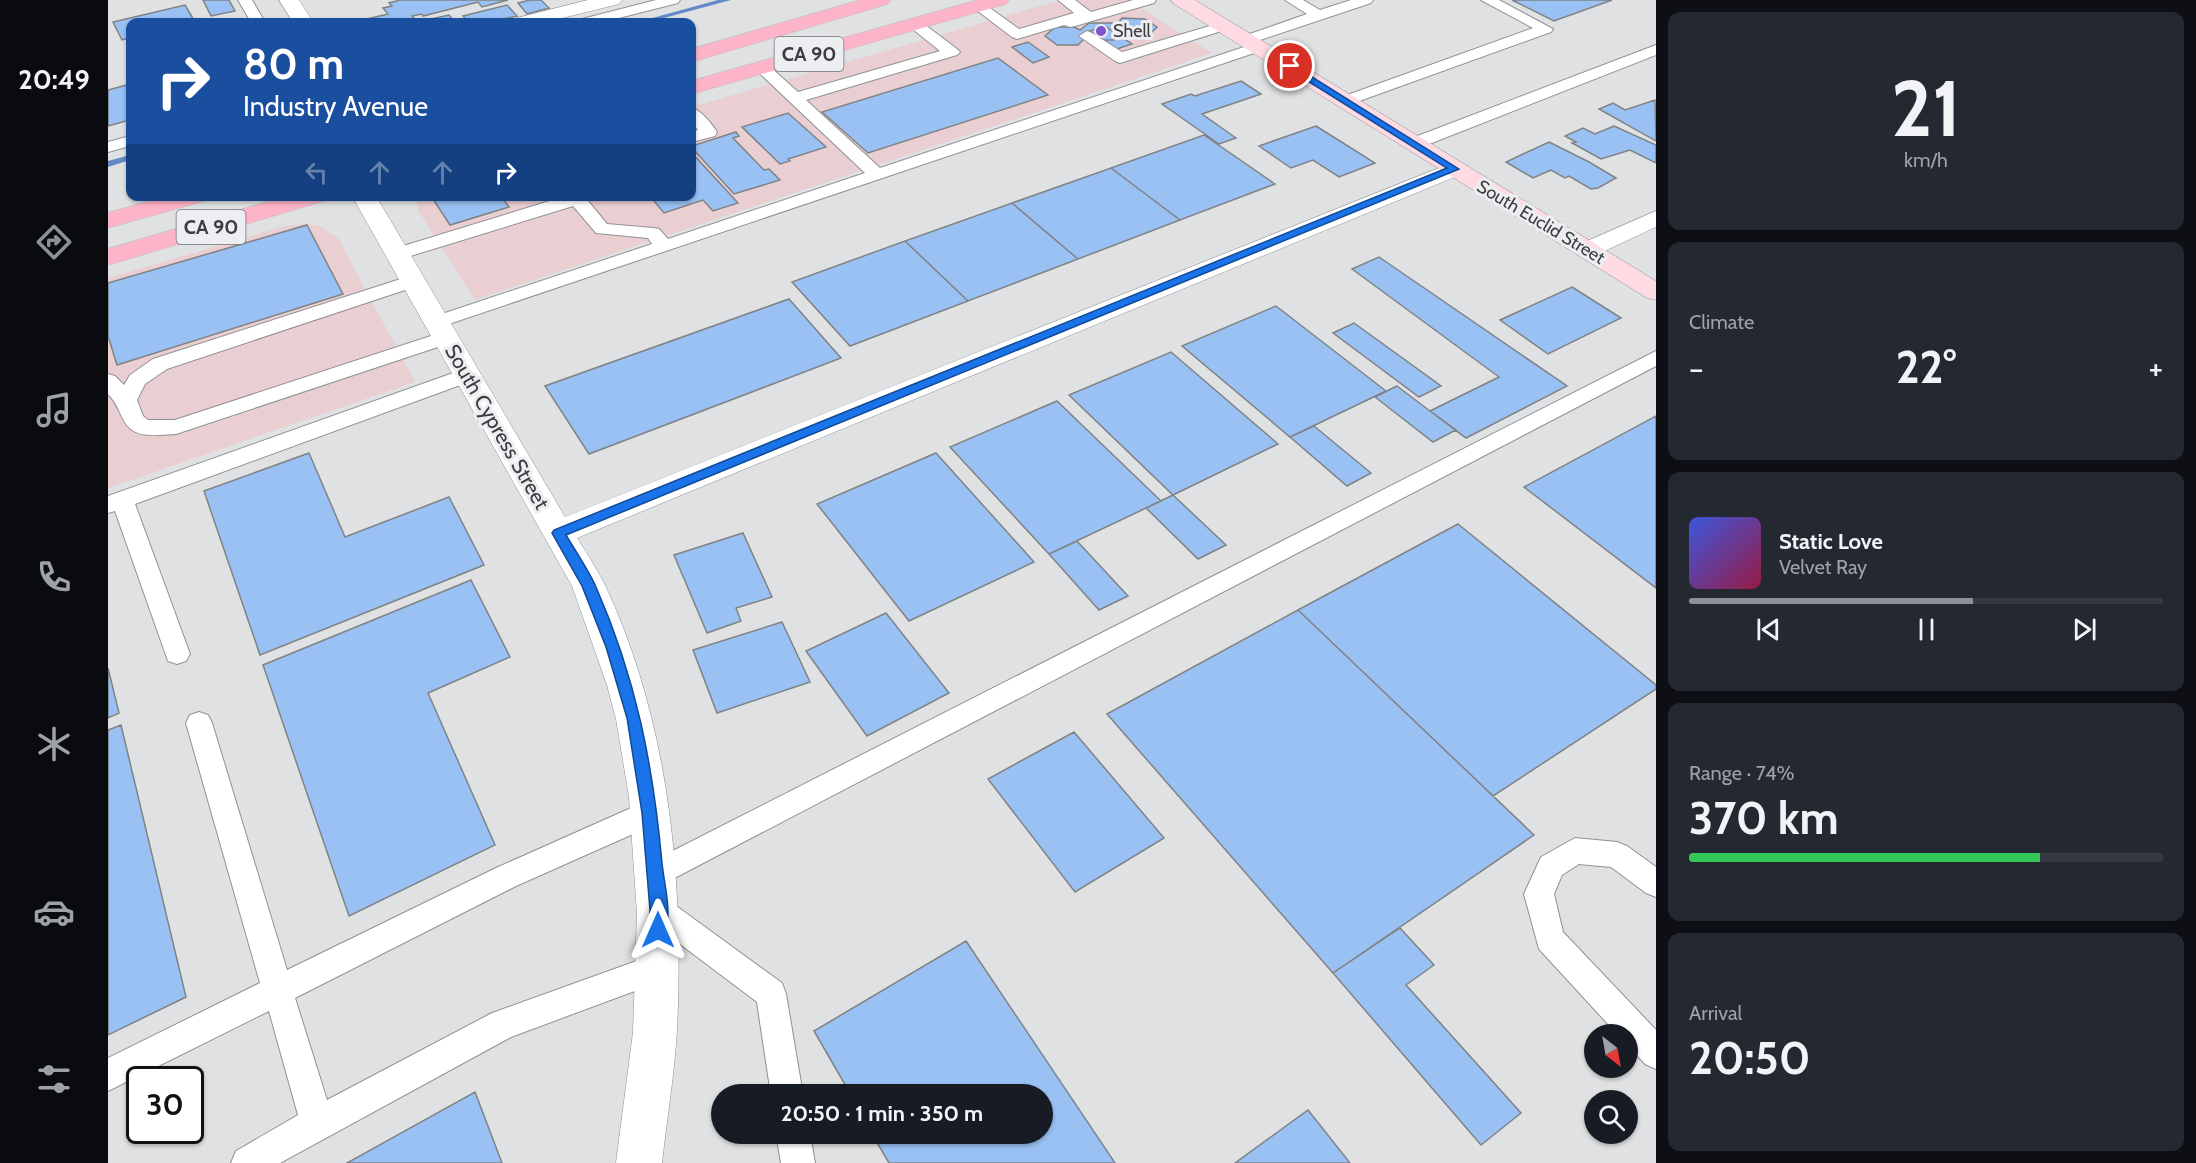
<!DOCTYPE html>
<html lang="en">
<head>
<meta charset="utf-8">
<style>
	body { margin:0; font-family:Cabin,sans-serif; background:#242831; color:#f1f3f6; height:100vh; display:flex; flex-direction:column; font-size:22px; white-space:nowrap }
	* { box-sizing:border-box; margin:0 }
	p { font-size:20px; color:#9ea1a6 }
	.icon { flex:none; width:33px; height:33px; fill:none; stroke:currentColor; stroke-width:2; stroke-linecap:round; stroke-linejoin:round }
	.map { position:relative; flex:1; overflow:hidden }
	.sheet { display:flex; flex-direction:column; gap:12px; padding:12px; background:#0d0f14; width:540px }
	.sheet>* { flex:none }
	.banner { position:absolute; left:18px; top:18px; width:570px; height:183px; border-radius:12px; box-shadow:0 2px 4px #0004; background:#1a4fa0; color:#fff; overflow:hidden }
	.needle { width:39px; rotate:149deg }
	.controls { position:absolute; left:1476px; top:1024px; display:grid; gap:12px }
	.controls a { display:grid; place-items:center; width:54px; height:54px; border-radius:50%; background:#171b24; box-shadow:0 2px 4px #0004; font-size:30px }
	.speed { position:absolute; left:18px; top:1066px; display:flex; gap:12px; font-size:30px; font-weight:700; text-align:center }
	.speed>* { display:grid; place-content:center; width:78px; height:78px; border-radius:50%; background:#171b24; box-shadow:0 2px 4px #0004; line-height:1 }
	.speed .limit { border:3px solid #111; border-radius:9px; background:#fff; color:#111 }
	.pin { position:absolute; display:grid; place-items:center; width:51px; height:51px; color:#fff; margin:-26px; border:3px solid #fff; border-radius:50%; box-shadow:0 2px 6px #0007 }
	.me { position:absolute; width:66px; margin:-33px; rotate:0deg; stroke-linejoin:round; filter:drop-shadow(0 0 4px #0008) }
	.turn { display:flex; align-items:center; gap:21px; height:126px; padding:0 18px; font-size:27px }
	.turn .icon { width:78px; height:78px; stroke-width:2.5 }
	.turn b { display:block; font-size:42px; line-height:51px }
	.lanes { display:flex; align-items:center; height:57px; padding:0 18px; background:#0003; justify-content:center; gap:30px; direction:ltr }
	.lanes .off { opacity:.35 }
	.big { font-size:45px; font-weight:700; line-height:1.1 }
	.sheet .widget { flex:1; display:flex; flex-direction:column; justify-content:center; gap:9px; min-width:0; padding:0 21px; border-radius:12px; background:#242831 }
	.sheet .dial { align-items:center; gap:0 }
	.dial b { font-size:78px; line-height:1 }
	.song { display:flex; align-items:center; gap:18px }
	.cover { width:72px; height:72px; border-radius:9px; background:linear-gradient(135deg,hsl(230 70% 55%),hsl(340 70% 35%)) }
	.played { height:6px; border-radius:3px; background:linear-gradient(90deg,#8c9099 60%,#363941 60%) }
	.keys { display:flex; justify-content:space-around; direction:ltr }
	.heat { display:flex; justify-content:space-between; align-items:center; font-size:33px; direction:ltr }
	.charge { height:9px; border-radius:4px; background:linear-gradient(90deg,#34c759 74%,#363941 0) }
	.trip { position:absolute; left:603px; top:1084px; width:342px; height:60px; border-radius:30px; background:#171b24; box-shadow:0 2px 4px #0004; font-weight:700; line-height:60px; text-align:center }
	main { display:flex; flex:1; min-height:0 }
	.dock { display:flex; flex-direction:column; width:108px; justify-content:space-around; align-items:center; background:#090b0e; color:#9ea1a6 }
	.dock .icon { width:42px; height:42px }
	.dock .active { color:#8c9099 }
	.dock b { font-size:27px; color:#f1f3f6 }
	.map>svg:first-child { display:block }
	.commercial { fill:#eacfd2 }
	.lines { fill:none; stroke-linecap:round; stroke-linejoin:round }
	.stream { fill:#6489c8; fill-rule:evenodd }
	.building { fill:#99c1f3; stroke:#808284; stroke-width:1.5 }
	.lane-casing { stroke:#8f9194; stroke-width:2 }
	.street-casing { stroke:#8f9194; stroke-width:1 }
	.secondary-casing { stroke:#8f9194; stroke-width:1 }
	.primary-casing { stroke:#bdbdbd; stroke-width:1 }
	.lane { fill:#fff; fill-rule:evenodd }
	.street { fill:#fff; fill-rule:evenodd }
	.secondary { fill:#fedae3; fill-rule:evenodd }
	.primary { fill:#feb4c8; fill-rule:evenodd }
	.route { fill:#1a73e8; stroke:#114b97; stroke-width:1.5 }
	.poi-dot { fill:#7f55cf; stroke:#eceef1; stroke-width:2 }
	.labels { text-anchor:middle; stroke-width:6; stroke-linejoin:round; paint-order:stroke }
	.far-poi-label { font-size:18px; fill:#3c3d3e; stroke:#eceef1; text-anchor:start }
	.far-street-label { font-size:18px; fill:#3c3d3e; stroke:#eceef1 }
	.shield { fill:#eceef1; stroke:#717274; stroke-width:1.5 }
	.shield-label { font-size:20px; font-weight:bold; fill:#3c3d3e }
	.street-label { font-size:21px; fill:#3c3d3e; stroke:#eceef1 }
</style>
</head>
<body>
<main>
<nav class="dock">
<b>20:49</b>
<svg class="icon active" aria-label="directions" viewBox="0 0 24 24"><path d="M12 3l9 9-9 9-9-9zM9 14v-3h6M13 9l2 2-2 2"/></svg>
<svg class="icon" aria-label="music" viewBox="0 0 24 24"><path d="M9 18V5l10-2v13"/><circle cx="6" cy="18" r="3"/><circle cx="16" cy="16" r="3"/></svg>
<svg class="icon" aria-label="phone" viewBox="0 0 24 24"><path d="M5 4h4l2 5-3 2q2 4 5 5l2-3 5 2v4C11 20 4 13 5 4z"/></svg>
<svg class="icon" aria-label="climate" viewBox="0 0 24 24"><path d="M12 3v18M4 7l16 10M4 17L20 7"/></svg>
<svg class="icon" aria-label="car" viewBox="0 0 24 24"><path d="M5 17H2v-5l4-1 3-4h7l3 4 3 1v5h-3M9 17h6M6 11h13"/><circle cx="7" cy="17" r="2"/><circle cx="17" cy="17" r="2"/></svg>
<svg class="icon" aria-label="filters" viewBox="0 0 24 24"><path d="M4 7h16M4 17h16"/><circle cx="9" cy="7" r="2"/><circle cx="15" cy="17" r="2"/></svg>
</nav>
<div class="map">
<svg width="1548" height="1163" viewBox="0 0 1548 1163">
	<rect width="100%" height="100%" fill="#dfe1e3"/>
	<path class="commercial" d="M953,0H1020L1104,53L367,300L311,212L308,200L311,196H584V107Z
		M197,224L211,226L230,238L307,382L0,488V278L177,226Z"/>
	<g class="lines">
		<path class="stream" d="M610,0H623L541,22H530Z
			M22,155V160L0,167V161Z"/>
	</g>
	<path class="building" d="M95,0H121L127,11L103,16Z
		M292,0H400L374,7L370,2L315,16L314,14L304,16L306,18L288,22H257L255,20L280,14L275,8L284,6L281,3Z
		M422,0H433L441,8L419,14L410,3Z
		M1404,0H1504L1446,21Z
		M77,5L87,22H22V38L14,40L5,22Z
		M399,5L409,16L383,22H360L355,16Z
		M341,15L347,22H309Z
		M1014,18L1037,19L1049,27L1041,35H1019L1014,32L1006,40H984L979,36L970,45H949L937,36L947,27H966L972,30L981,23H1004L1007,26Z
		M997,26L1024,44L1009,49L982,31Z
		M920,42L941,57L925,63L904,47Z
		M890,58L940,95L760,153L714,112Z
		M1133,81L1153,94L1094,114L1128,138L1111,144L1054,104L1083,94L1087,96Z
		M22,84V120L0,126V90Z
		M1547,100L1548,141L1491,109L1505,103L1517,110Z
		M680,113L718,147L680,159L682,161L672,164L634,127Z
		M1208,126L1267,163L1231,177L1205,160L1183,168L1151,146Z
		M1506,126L1548,145V163L1522,150L1493,159L1464,143L1468,142L1457,136L1475,128L1487,134Z
		M628,132L631,136L625,138L656,170L661,169L672,180L626,194L584,148V146Z
		M1096,135L1167,184L1072,220L1003,168Z
		M1441,142L1481,162L1508,178L1490,188L1483,189L1461,176L1457,178L1443,170L1425,178L1398,162Z
		M584,153L630,203L605,211L595,200L556,213L542,196H584Z
		M1003,168L1072,220L970,259L904,203Z
		M323,196H393L401,207L342,225Z
		M904,203L970,259L860,301L797,241Z
		M199,225L235,294L9,365L0,336V283Z
		M797,241L860,301L742,346L684,282Z
		M1271,257L1459,386L1358,438L1322,411L1391,377L1244,269Z
		M1464,287L1513,318L1440,354L1392,320Z
		M681,299L733,358L481,454L437,386Z
		M1168,306L1278,391L1182,437L1074,346Z
		M1246,323L1333,386L1311,397L1225,333Z
		M1063,352L1170,444L1065,495L961,395Z
		M1289,386L1322,411L1348,430L1325,442L1267,397Z
		M949,401L1053,501L941,554L842,447Z
		M1548,416V588L1416,487Z
		M1206,426L1263,473L1239,486L1182,437Z
		M201,453L237,537L341,497L376,565L152,655L96,491Z
		M828,453L926,562L801,621L709,504Z
		M1065,495L1118,545L1090,559L1038,508Z
		M1350,524L1548,685V689L1385,796L1190,610Z
		M635,533L664,597L628,608L633,621L599,633L566,555Z
		M969,541L1020,596L991,610L941,554Z
		M363,580L402,657L320,693L387,845L241,916L155,665Z
		M1190,610L1426,835L1225,973L999,714Z
		M778,613L841,693L759,736L698,651Z
		M674,622L702,682L609,713L585,650Z
		M0,668L11,713L0,718Z
		M13,725L78,997L0,1035V730Z
		M966,732L1056,838L967,892L880,779Z
		M1292,928L1326,965L1298,985L1413,1113L1373,1145L1225,973Z
		M858,941L1007,1163H781L764,1134H934V1095H743L706,1031Z
		M367,1092L394,1163H239Z
		M1200,1110L1242,1163H1127Z"/>
	<g class="lines">
		<defs>
			<path id="lane" d="M130,0H144L157,22H143Z
				M548,0H572L570,3L495,22H472L474,19Z
				M950,0H967L983,12L1025,0H1048L1046,3L967,26L962,27L956,25L909,39L904,37L863,6L865,3H875L911,29L966,13Z
				M1177,0H1195L1212,10L1243,0H1265L1263,3L1143,43H1133L1130,40L1133,37L1199,14Z
				M1373,0H1391L1445,29L1443,32L1243,104H1231L1229,101L1231,98L1425,28Z
				M807,20L812,21L849,49L852,52L849,55L698,100L772,168L1145,44L1150,42L1158,47L1155,50L329,328L322,326L319,322L322,318L544,244L540,238L488,233L465,206L296,258H282L280,254L282,250L458,196H476L499,224L545,228L551,229L560,239L757,173L646,68L654,63L660,65L690,92L832,51L802,27L800,24L802,21Z
				M1115,22L1120,23L1122,26L1120,29L1012,63L1007,61L971,36L979,31L984,33L1014,52Z
				M1548,45V55L1311,148L1305,149L1297,144L1299,140Z
				M584,108C594,111 603,123 609,132L607,136L584,142V132L590,130L584,122Z
				M22,136V146L0,152V142Z
				M305,275L312,277L315,281L312,285L59,369L37,384L29,400L35,416L40,420H67L338,331L345,332L348,337L345,342L68,434C48,435 25,440 15,419C10,409 8,402 0,394V374L7,376L16,385L22,375L45,359Z
				M1548,351V366L557,883L547,887L537,883L533,874L537,865Z
				M359,368L366,370L369,375L366,380L27,504L82,654L78,661L69,664L60,661L7,511L0,513V496Z
				M91,712L100,715L104,723L179,970L388,868L532,804L542,801L552,804L556,813L552,822L408,886L187,998L219,1100L384,1013L548,954L559,959L563,969L559,979L403,1037L172,1163H123L128,1151L190,1115L161,1011L0,1091V1058L152,983L78,723L82,715Z
				M1467,838L1509,842L1519,846L1548,867V897L1538,893L1503,867L1471,864L1454,875L1446,894L1455,932L1548,1030V1069L1537,1064L1520,1045V1035H1510L1431,949L1416,894L1433,857Z
				M550,896L560,900L674,983L678,994L695,1095H663L649,1002L540,920L535,910L540,900Z
				M668,1134H702L707,1163H673Z"/>
			<path id="street" d="M171,0H191L205,22H185Z
				M480,0H514L511,4L438,22H406L409,18Z
				M1346,162L1354,164L1358,169L1354,174L469,538C479,554 489,569 497,585C562,724 576,881 569,1031C566,1076 559,1119 554,1163H508L525,1032L529,914L521,797L508,719L499,685L464,586L244,196H268L457,517Z
				M1548,211V227L1488,255L1479,258L1470,255L1466,250L1470,245Z"/>
			<path id="secondary" d="M1063,0H1087L1548,281V300L1539,298L1066,4Z"/>
			<path id="primary" d="M752,0H783L780,4L584,62V49Z
				M869,0H901L898,4L584,94V81Z
				M59,196H99L96,201L0,228V213Z
				M179,196H219L216,201L0,265V249Z"/>
		</defs>
		<use href="#lane" class="lane-casing"/>
		<use href="#street" class="street-casing"/>
		<use href="#secondary" class="secondary-casing"/>
		<use href="#primary" class="primary-casing"/>
		<use href="#lane" class="lane"/>
		<use href="#street" class="street"/>
		<use href="#secondary" class="secondary"/>
		<use href="#primary" class="primary"/>
	</g>
	<path class="route" d="M1179,65H1185L1351,169L458,535C468,552 480,569 488,587C528,678 545,764 554,863C556,884 565,915 556,936L550,938L544,936L541,930L542,910L534,813L519,718L498,647L474,586L444,533L446,530L1339,168L1179,68Z"/>
	<circle class="poi-dot" cx="993" cy="31" r="6"/>
	<g class="labels">
		<g class="far-poi-label">
			<text x="1005" y="37">Shell</text>
		</g>
		<g class="far-street-label">
			<text transform="translate(1433 222) rotate(31)" y="6">South Euclid Street</text>
		</g>
		<g class="shield">
			<rect x="666.5" y="37" width="69" height="34" rx="4.5"/>
			<rect x="68.5" y="210" width="69" height="34" rx="4.5"/>
		</g>
		<g class="shield-label">
			<text x="701" y="61">CA 90</text>
			<text x="103" y="234">CA 90</text>
		</g>
		<g class="street-label">
			<text transform="translate(389 427) rotate(60)" y="7">South Cypress Street</text>
		</g>
	</g>
</svg>
<div class="controls">
<a><svg class="needle" viewBox="-14 -14 28 28"><path d="M0-13l5 13h-10z" fill="#e53935"/><path d="M0 13l5-13h-10z" fill="#9ea1a6"/></svg></a>
<a><svg class="icon" aria-label="search" viewBox="0 0 24 24"><circle cx="10" cy="10" r="6"/><path d="M15 15l6 6"/></svg></a>
</div>
<div class="speed"><div class="limit">30</div></div>
<div class="pin" style="left:1182px;top:66px;background:#d93025"><svg class="icon" aria-label="arrive" viewBox="0 0 24 24"><path d="M6 21V4h12l-3 4 3 4H6"/></svg></div>
<svg class="me" style="left:550px;top:930px" viewBox="-20 -20 40 40"><path d="M0-17L14 15 0 8-14 15z" fill="#1a73e8" stroke="#fff" stroke-width="4"/></svg>
<div class="trip">20:50 · 1 min · 350 m</div>
<div class="banner">
<div class="turn"><svg class="icon" aria-label="right" viewBox="0 0 24 24"><path d="M7 20v-9h11M14 6l5 5-5 5"/></svg><div><b>80 m</b>Industry Avenue</div></div>
<div class="lanes"><svg class="icon off" aria-label="left" viewBox="0 0 24 24"><path d="M17 20v-9H6M10 6l-5 5 5 5"/></svg><svg class="icon off" aria-label="ahead" viewBox="0 0 24 24"><path d="M12 20V5M6 11l6-6 6 6"/></svg><svg class="icon off" aria-label="ahead" viewBox="0 0 24 24"><path d="M12 20V5M6 11l6-6 6 6"/></svg><svg class="icon" aria-label="right" viewBox="0 0 24 24"><path d="M7 20v-9h11M14 6l5 5-5 5"/></svg></div>
</div>
</div>
<section class="sheet">
<div class="widget dial"><b>21</b><p>km/h</p></div>
<div class="widget"><p>Climate</p>
<div class="heat"><a>−</a><b class="big">22°</b><a>+</a></div>
</div>
<div class="widget">
<div class="song"><i class="cover"></i><div><b>Static Love</b><p>Velvet Ray</p></div></div>
<div class="played"></div>
<div class="keys"><svg class="icon" aria-label="previous" viewBox="0 0 24 24"><path d="M18 5L8 12l10 7zM5 5v14"/></svg><svg class="icon" aria-label="pause" viewBox="0 0 24 24"><path d="M8 5v14M16 5v14"/></svg><svg class="icon" aria-label="next" viewBox="0 0 24 24"><path d="M6 5l10 7-10 7zM19 5v14"/></svg></div>
</div>
<div class="widget"><p>Range · 74%</p><b class="big">370 km</b><div class="charge"></div></div>
<div class="widget"><p>Arrival</p><b class="big">20:50</b></div>
</section>
</main>
</body>
</html>
